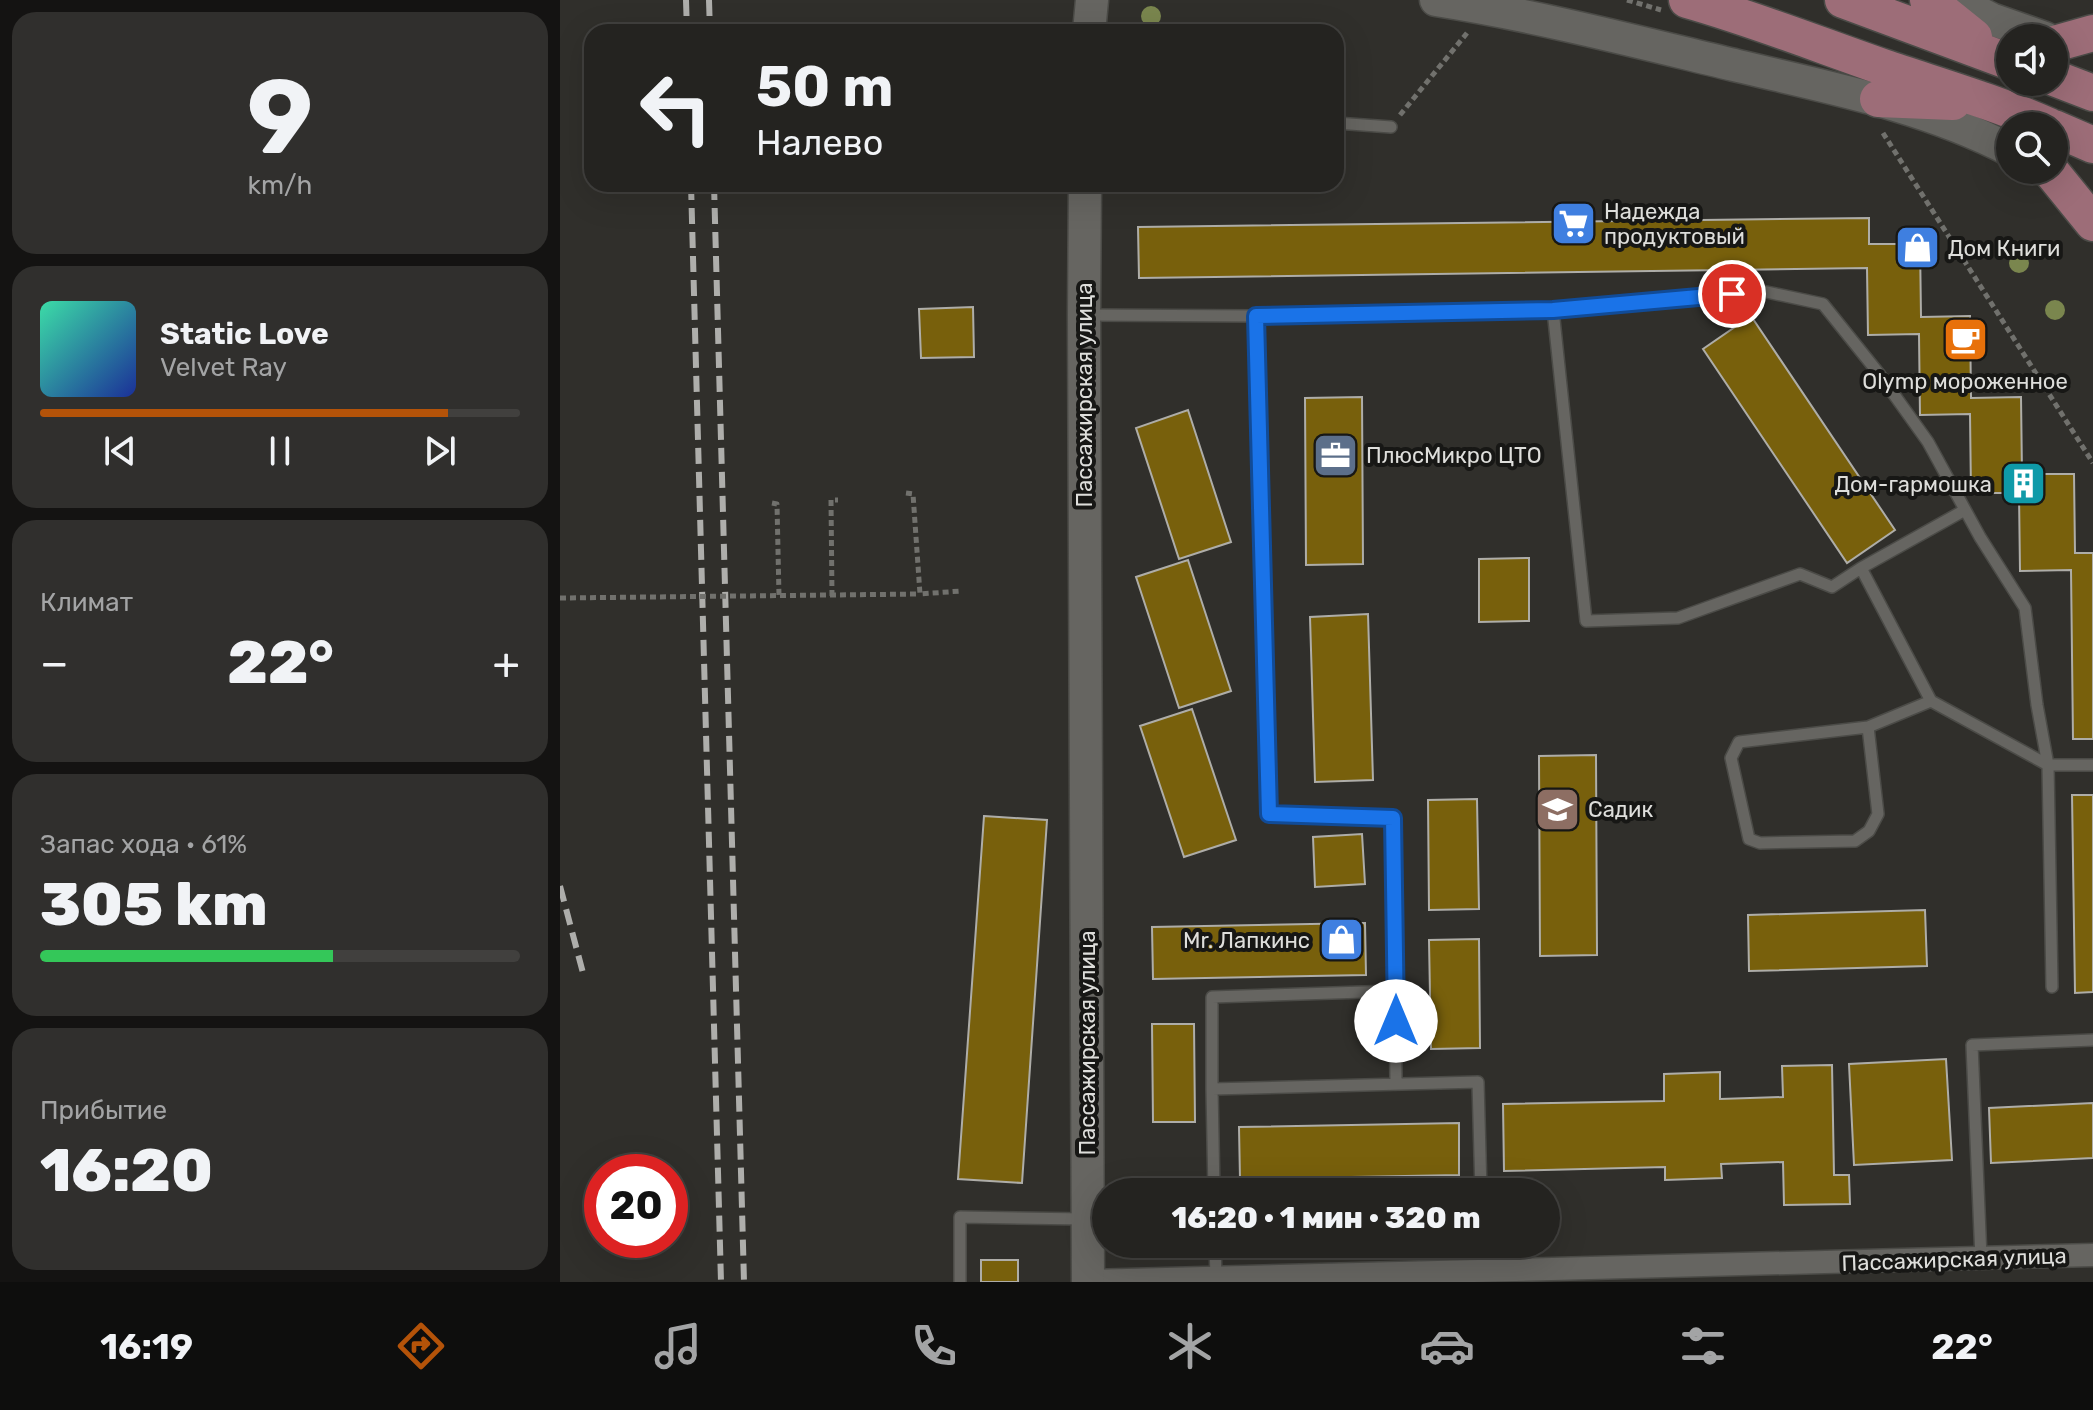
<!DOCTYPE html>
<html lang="ru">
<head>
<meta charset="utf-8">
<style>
	body { margin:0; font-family:Rubik,sans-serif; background:#302f2d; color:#f1f3f6; height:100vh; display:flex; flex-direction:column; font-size:30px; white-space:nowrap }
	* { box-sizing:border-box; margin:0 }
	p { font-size:26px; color:#a3a4a5 }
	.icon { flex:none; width:44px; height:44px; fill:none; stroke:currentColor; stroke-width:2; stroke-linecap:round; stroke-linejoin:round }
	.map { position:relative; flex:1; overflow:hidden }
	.details { display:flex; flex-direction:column; gap:12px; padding:12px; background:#141312; width:560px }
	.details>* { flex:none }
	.hud { position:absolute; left:24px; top:24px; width:760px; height:168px; border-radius:24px; box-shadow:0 8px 32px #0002,0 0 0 2px #41403e; background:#242320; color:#f1f3f6; overflow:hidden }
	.tools { position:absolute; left:1436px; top:24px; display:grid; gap:16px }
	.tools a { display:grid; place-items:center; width:72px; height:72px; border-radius:50%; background:#242320; box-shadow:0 8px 32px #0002,0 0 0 2px #41403e; font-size:40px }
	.speed { position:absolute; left:24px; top:1154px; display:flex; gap:16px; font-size:40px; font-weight:700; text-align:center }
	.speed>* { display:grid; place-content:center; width:104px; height:104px; border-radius:50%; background:#242320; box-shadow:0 8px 32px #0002,0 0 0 2px #41403e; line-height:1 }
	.speed .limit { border:12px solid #d22; background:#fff; color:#111 }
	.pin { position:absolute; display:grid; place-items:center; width:68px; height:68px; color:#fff; margin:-34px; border:4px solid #fff; border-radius:50%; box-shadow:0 2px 8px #0007 }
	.me { position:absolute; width:88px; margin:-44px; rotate:0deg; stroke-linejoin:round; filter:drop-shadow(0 0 6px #0008) }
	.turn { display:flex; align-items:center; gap:28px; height:168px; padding:0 40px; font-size:36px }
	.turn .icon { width:104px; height:104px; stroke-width:2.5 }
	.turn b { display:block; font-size:56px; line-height:68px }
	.big { font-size:60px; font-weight:800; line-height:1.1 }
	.details .tile { flex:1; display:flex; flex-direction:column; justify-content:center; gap:12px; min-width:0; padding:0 28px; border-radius:24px; background:#302f2d }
	.details .dial { align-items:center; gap:0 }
	.dial b { font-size:104px; line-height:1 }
	.song { display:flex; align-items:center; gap:24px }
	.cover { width:96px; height:96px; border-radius:12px; background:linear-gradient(135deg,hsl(160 70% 55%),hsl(230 70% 35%)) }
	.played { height:8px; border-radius:4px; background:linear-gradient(90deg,#b45309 85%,#41403e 85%) }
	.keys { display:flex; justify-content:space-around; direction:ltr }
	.heat { display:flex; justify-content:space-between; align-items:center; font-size:44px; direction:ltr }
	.charge { height:12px; border-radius:6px; background:linear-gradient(90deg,#34c759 61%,#41403e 0) }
	.trip { position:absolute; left:532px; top:1178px; width:468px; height:80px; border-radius:40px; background:#242320; box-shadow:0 8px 32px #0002,0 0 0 2px #41403e; font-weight:800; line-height:80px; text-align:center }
	.tabs { display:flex; height:128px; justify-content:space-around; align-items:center; background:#0e0e0d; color:#a3a4a5 }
	.tabs .icon { width:56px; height:56px }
	.tabs .selected { color:#b45309 }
	.tabs b { font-size:36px; color:#f1f3f6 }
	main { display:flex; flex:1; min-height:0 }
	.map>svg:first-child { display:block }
	.building { fill:#78600c; stroke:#aeada8; stroke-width:2 }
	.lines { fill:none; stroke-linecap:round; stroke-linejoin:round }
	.lane-casing { stroke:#4b4b47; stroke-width:14 }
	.street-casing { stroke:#4b4b47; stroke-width:25 }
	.secondary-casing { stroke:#4b4b47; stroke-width:35 }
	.primary-casing { stroke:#4b4b47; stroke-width:39 }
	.path { stroke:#71716d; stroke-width:5; stroke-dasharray:6 4; stroke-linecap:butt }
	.lane { stroke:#666561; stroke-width:11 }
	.street { stroke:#666561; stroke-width:22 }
	.secondary { stroke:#666561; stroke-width:32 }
	.primary { stroke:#9d6d78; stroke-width:36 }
	.rail { stroke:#aeaeab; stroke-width:6; stroke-dasharray:16 8; stroke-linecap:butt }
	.path-bridge { stroke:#71716d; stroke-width:5; stroke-dasharray:6 4; stroke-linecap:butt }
	.tree { fill:#7a864e }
	.route-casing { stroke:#114b97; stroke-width:20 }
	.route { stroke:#1a73e8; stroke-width:14 }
	.labels { text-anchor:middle; stroke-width:8; stroke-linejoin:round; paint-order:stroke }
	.poi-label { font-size:22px; fill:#dededb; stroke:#171715; text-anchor:start }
	.street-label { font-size:22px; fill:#dededb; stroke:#171715 }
</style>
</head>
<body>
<main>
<section class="details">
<div class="tile dial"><b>9</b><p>km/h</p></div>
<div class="tile">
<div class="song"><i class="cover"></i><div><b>Static Love</b><p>Velvet Ray</p></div></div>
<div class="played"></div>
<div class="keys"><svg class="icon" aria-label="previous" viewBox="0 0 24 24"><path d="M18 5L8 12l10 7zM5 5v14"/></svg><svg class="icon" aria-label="pause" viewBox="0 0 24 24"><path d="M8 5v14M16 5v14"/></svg><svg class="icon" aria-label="next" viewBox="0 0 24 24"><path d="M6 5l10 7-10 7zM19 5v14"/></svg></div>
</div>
<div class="tile"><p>Климат</p>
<div class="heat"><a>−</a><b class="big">22°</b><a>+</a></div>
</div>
<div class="tile"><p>Запас хода · 61%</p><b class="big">305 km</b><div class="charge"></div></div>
<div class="tile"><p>Прибытие</p><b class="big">16:20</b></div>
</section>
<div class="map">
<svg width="1533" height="1282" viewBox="0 0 1533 1282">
	<rect width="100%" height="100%" fill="#302f2b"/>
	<path class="building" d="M1309,218V244H1360L1361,317L1410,316L1411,398L1461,397L1462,474H1514L1515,553H1533V739H1513L1511,570L1460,571L1459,493H1411L1410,414L1360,415L1359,334L1308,335L1307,268L579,278L578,227Z
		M413,307L414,357L361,358L359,309Z
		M1191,316L1335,530L1287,563L1143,349Z
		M802,397L803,564L746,565L745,398Z
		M628,410L671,542L619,559L576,428Z
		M969,558V621L919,622V559Z
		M628,560L671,691L619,708L576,577Z
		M808,614L813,780L755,782L750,617Z
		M632,709L676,840L624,857L580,726Z
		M1036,755L1037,955L980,956L979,756Z
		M1512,795H1533V992L1515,993Z
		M917,799L919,909L869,910L868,800Z
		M424,816L487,820L462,1183L398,1179Z
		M802,834L805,884L755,887L753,837Z
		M1365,910L1367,966L1189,971L1188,915Z
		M805,923L806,975L593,979L592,927Z
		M919,939L920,1048L871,1049L869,940Z
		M592,1024H634L635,1122H593Z
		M1386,1059L1392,1160L1294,1165L1289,1064Z
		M1272,1065L1274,1175H1289L1290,1204L1224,1205L1223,1162L1161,1164L1162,1178L1105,1180V1167L944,1171L943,1104L1104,1101V1074L1160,1072V1099L1223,1097L1222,1066Z
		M1533,1103V1158L1431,1163L1429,1108Z
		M899,1123V1175L680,1179L679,1127Z
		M421,1260H458V1282H421Z"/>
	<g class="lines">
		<defs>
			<path id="lane" d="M776,123L831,127
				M993,310L1026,621L1118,618L1240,574L1272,587L1301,568
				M527,315L696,316L993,310L1202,291L1263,304L1320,375L1368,442L1420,537L1465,608L1477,705L1488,765H1533
				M696,316L709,814L833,818L835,991
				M1405,510L1301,568L1371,701L1488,765L1492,987
				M1308,727L1318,814L1309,831L1295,841L1200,843L1189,839L1171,758L1179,742L1308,727L1371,701
				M836,1082L835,991L652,997V1089L918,1082L921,1192
				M652,1089L654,1192
				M655,1244L656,1277
				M923,1244L924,1271
				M1421,1258L1412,1045L1533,1040
				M400,1282V1217L525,1219"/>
			<path id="street" d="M528,1281L1533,1255"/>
			<path id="secondary" d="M876,0C978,16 1078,42 1178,66C1271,88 1365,106 1450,150
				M1395,0L1431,19L1485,38
				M529,32L532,0
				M525,184L524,315L528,1282"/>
			<path id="primary" d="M1127,0C1194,19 1257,44 1323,67C1379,86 1435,102 1489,126
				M1283,0L1450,62
				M1368,0L1414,37
				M1494,44L1533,33
				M1494,78L1533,93
				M1318,99L1393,102
				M1494,128L1533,145
				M1490,170L1533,223"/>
		</defs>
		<use href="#lane" class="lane-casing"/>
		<use href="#street" class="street-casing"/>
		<use href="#secondary" class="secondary-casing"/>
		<use href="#primary" class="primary-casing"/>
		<path class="path" d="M1067,0L1101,10
			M840,115L907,33
			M1323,133L1533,463
			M346,493L353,494L360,594L401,591
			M212,503L217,504L219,596
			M272,596L271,500H278"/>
		<use href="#lane" class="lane"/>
		<use href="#street" class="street"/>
		<use href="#secondary" class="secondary"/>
		<use href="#primary" class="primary"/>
		<path class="rail" d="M126,0L127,32
			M149,0L150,32
			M131,184L161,1282
			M154,184L184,1282
			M0,886L23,973"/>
		<path class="path-bridge" d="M0,598L360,594"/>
	</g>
	<g class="tree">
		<circle cx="591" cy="16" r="10"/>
		<circle cx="1459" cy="263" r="10"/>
		<circle cx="1495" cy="310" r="10"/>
	</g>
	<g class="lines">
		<defs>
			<path id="route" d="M836,1021L833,818L709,814L696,316L993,310L1172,294"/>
		</defs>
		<use href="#route" class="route-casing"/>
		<use href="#route" class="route"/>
	</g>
	<defs>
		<symbol id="supermarket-square" viewBox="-11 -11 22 22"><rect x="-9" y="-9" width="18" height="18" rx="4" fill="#3f7fe0" stroke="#171715"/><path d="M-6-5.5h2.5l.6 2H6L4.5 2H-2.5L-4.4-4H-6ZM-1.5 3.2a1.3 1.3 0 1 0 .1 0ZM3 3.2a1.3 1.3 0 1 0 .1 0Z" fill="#fff"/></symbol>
		<symbol id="shop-square" viewBox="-11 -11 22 22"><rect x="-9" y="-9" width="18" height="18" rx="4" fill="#3f7fe0" stroke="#171715"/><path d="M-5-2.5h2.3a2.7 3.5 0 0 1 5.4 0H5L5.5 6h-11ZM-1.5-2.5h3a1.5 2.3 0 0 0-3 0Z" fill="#fff"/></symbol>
		<symbol id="cafe-square" viewBox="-11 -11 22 22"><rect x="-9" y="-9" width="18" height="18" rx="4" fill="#e8710a" stroke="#171715"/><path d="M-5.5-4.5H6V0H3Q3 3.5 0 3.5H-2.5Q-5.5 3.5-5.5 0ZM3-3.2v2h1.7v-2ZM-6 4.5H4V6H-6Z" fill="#fff"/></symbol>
		<symbol id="office-square" viewBox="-11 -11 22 22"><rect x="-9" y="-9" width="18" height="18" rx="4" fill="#5c6f8a" stroke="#171715"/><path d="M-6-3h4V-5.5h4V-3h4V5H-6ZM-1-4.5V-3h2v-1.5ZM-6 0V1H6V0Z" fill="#fff"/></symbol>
		<symbol id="building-square" viewBox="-11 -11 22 22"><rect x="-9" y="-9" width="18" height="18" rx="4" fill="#0f9aa8" stroke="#171715"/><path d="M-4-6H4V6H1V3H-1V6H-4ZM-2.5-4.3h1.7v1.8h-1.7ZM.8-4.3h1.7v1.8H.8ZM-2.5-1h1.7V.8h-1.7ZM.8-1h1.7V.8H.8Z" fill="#fff"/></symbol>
		<symbol id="school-square" viewBox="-11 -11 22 22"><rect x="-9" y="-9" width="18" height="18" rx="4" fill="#8d6e63" stroke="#171715"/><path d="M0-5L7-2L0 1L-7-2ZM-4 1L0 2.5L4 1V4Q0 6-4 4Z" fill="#fff"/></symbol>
	</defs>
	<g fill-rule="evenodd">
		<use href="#supermarket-square" x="988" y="198" width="51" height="51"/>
		<use href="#shop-square" x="1332" y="222" width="51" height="51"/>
		<use href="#cafe-square" x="1380" y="314" width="51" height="51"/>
		<use href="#office-square" x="750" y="430" width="51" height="51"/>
		<use href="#building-square" x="1438" y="458" width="51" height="51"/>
		<use href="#school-square" x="972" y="784" width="51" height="51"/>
		<use href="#shop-square" x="756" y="914" width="51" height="51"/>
	</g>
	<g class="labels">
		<g class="poi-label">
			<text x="1044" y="219">Надежда<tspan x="1044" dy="25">продуктовый</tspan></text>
			<text x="1388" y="256">Дом Книги</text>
			<text x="1405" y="389" text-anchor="middle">Olymp мороженное</text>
			<text x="806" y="463">ПлюсМикро ЦТО</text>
			<text x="1432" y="492" text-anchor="end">Дом-гармошка</text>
			<text x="1028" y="817">Садик</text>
			<text x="750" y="948" text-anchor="end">Mr. Лапкинс</text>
		</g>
		<g class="street-label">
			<text transform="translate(524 395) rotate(-90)" y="8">Пассажирская улица</text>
			<text transform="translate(527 1043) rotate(-90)" y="8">Пассажирская улица</text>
			<text transform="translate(1394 1259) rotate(-2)" y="8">Пассажирская улица</text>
		</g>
	</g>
</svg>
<div class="tools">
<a><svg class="icon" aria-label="sound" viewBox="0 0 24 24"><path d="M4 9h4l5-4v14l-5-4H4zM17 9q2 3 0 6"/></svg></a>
<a><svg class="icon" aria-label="search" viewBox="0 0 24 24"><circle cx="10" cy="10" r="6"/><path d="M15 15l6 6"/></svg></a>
</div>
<div class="speed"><div class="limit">20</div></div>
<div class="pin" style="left:1172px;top:294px;background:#d93025"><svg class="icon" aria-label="arrive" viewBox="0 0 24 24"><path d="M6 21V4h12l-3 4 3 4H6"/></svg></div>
<svg class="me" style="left:836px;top:1021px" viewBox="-20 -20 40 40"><circle r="19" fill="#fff"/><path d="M0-13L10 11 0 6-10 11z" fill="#1a73e8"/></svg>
<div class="trip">16:20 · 1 мин · 320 m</div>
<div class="hud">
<div class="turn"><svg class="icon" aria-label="left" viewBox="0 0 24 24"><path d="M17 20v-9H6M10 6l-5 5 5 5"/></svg><div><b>50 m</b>Налево</div></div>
</div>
</div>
</main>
<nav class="tabs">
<b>16:19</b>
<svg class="icon selected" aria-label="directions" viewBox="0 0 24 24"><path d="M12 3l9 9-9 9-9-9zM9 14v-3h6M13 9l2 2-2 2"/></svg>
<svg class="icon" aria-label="music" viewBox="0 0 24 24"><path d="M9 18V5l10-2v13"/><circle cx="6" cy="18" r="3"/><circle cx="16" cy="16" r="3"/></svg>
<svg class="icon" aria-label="phone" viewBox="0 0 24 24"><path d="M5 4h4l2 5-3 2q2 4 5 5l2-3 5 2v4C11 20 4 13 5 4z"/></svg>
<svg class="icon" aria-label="climate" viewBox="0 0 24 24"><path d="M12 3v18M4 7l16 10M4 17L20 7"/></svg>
<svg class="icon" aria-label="car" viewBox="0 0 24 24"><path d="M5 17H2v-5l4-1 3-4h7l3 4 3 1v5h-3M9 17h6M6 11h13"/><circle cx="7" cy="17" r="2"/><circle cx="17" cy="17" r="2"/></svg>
<svg class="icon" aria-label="filters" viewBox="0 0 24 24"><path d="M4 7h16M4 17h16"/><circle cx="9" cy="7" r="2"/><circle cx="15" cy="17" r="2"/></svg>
<b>22°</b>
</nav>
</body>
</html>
